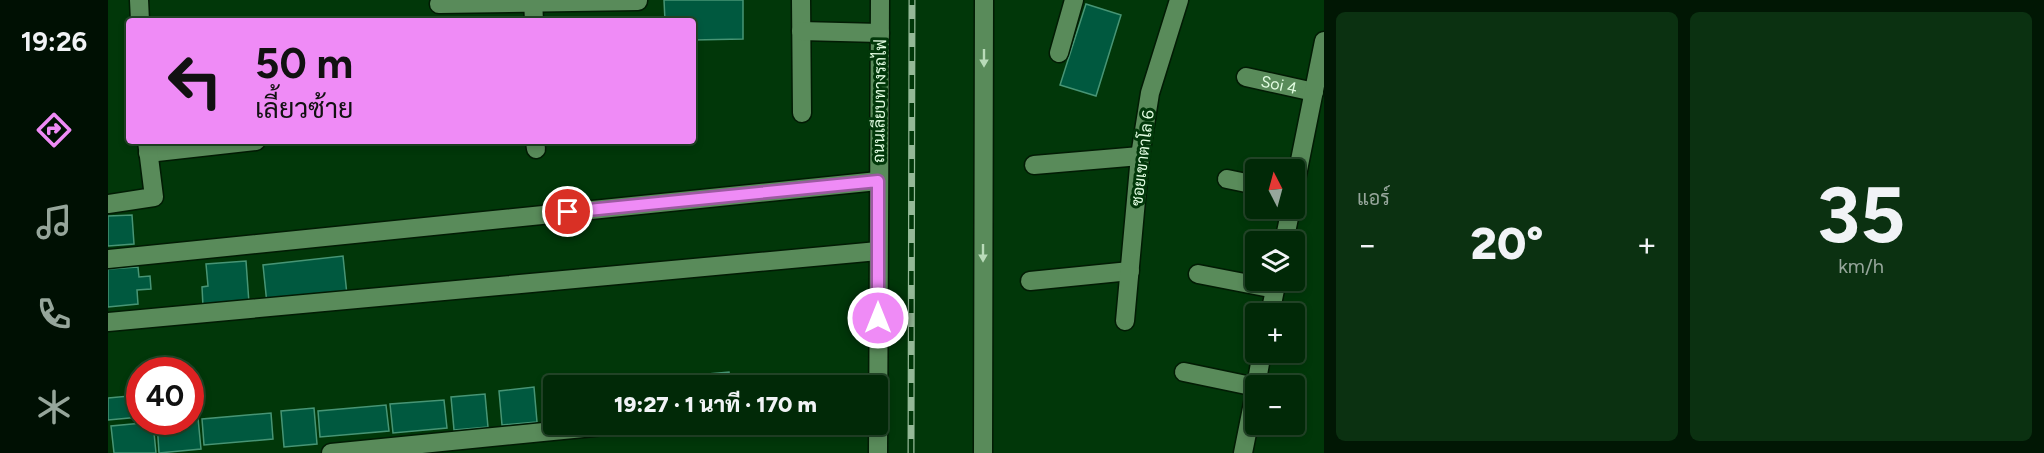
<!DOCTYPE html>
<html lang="th">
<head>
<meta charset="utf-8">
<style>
	body { margin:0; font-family:Figtree,Sarabun,sans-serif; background:#0b3111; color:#f1f3f6; height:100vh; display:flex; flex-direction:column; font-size:22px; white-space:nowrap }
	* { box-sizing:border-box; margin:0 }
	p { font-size:20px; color:#96a69b }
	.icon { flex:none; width:33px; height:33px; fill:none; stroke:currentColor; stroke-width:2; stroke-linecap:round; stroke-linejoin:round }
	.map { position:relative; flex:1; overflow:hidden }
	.panel { display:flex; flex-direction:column; gap:12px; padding:12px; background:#011704; width:720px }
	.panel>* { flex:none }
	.hud { position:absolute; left:18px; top:18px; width:570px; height:126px; border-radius:6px; box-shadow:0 3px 9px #0003,0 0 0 2px #234528; background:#ef8bf6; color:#111; overflow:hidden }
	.needle { width:39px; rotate:354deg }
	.controls { position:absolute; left:1137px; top:159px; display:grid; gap:12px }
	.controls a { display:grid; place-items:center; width:60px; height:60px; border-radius:6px; background:#012907; box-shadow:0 3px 9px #0003,0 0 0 2px #234528; font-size:30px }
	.speed { position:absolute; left:18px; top:357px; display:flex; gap:12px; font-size:30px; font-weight:700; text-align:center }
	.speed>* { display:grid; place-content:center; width:78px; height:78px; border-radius:50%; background:#012907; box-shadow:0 3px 9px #0003,0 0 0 2px #234528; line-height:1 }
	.speed .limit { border:9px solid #d22; background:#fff; color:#111 }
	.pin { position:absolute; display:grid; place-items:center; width:51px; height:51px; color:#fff; margin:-26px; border:3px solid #fff; border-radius:50%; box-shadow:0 2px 6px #0007 }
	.me { position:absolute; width:66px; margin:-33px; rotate:0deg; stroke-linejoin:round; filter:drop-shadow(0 0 4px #0008) }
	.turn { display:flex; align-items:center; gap:21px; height:126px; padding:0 30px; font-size:27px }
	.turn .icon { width:78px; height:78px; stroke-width:2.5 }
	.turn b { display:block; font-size:42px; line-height:51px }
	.big { font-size:45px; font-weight:800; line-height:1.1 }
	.panel .tile { flex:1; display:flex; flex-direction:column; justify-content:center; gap:9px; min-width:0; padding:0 21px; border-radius:9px; background:#0b3111 }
	.panel .dial { align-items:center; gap:0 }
	.dial b { font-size:78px; line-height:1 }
	.heat { display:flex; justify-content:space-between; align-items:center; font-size:33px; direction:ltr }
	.panel .tiles { flex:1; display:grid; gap:12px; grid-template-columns:repeat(2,1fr) }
	.trip { position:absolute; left:435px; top:375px; width:345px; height:60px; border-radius:6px; background:#012907; box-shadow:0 3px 9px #0003,0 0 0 2px #234528; font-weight:800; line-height:60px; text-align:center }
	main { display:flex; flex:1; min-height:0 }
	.dock { display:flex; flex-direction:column; width:108px; justify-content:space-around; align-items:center; background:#001003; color:#96a69b }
	.dock .icon { width:42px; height:42px }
	.dock .selected { color:#ef8bf6 }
	.dock b { font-size:27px; color:#f1f3f6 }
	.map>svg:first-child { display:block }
	.building { fill:#00593f; stroke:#479575; stroke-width:1.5 }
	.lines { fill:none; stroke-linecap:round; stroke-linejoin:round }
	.minor-casing { stroke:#021b04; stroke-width:21 }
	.minor { stroke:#598b5a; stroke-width:18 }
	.rail-casing { stroke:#94b997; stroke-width:7 }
	.rail { stroke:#013709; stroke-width:4.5; stroke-dasharray:14; stroke-linecap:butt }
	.oneway { fill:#b9dbb9 }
	.route-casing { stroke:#9b5aa0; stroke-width:15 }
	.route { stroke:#ef8bf6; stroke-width:10 }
	.labels { text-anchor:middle; stroke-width:6; stroke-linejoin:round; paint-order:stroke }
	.street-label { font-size:16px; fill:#e2fde2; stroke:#013709 }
</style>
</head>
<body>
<main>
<nav class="dock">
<b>19:26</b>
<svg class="icon selected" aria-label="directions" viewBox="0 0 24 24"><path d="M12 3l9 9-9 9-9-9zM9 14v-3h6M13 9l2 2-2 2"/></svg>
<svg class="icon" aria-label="music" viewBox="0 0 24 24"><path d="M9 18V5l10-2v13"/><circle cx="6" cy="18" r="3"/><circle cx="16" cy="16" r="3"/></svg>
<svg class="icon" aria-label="phone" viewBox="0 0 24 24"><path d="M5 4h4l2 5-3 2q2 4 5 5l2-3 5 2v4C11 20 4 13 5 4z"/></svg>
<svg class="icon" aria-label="climate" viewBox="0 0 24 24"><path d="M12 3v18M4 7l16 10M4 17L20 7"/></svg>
</nav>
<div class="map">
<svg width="1216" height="453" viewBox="0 0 1216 453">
	<rect width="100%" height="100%" fill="#013709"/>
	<path class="building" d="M556,0H635V39L585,40V21H557Z
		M978,4L1013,15L988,96L952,85Z
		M24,215L26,244L0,246V216Z
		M235,256L239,295L159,304L155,265Z
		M138,261L141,303L95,307L94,287L100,286L98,264Z
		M30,267L31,277L42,276L43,289L29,290L30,304L0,307V269Z
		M621,372L623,386H511V382Z
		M502,382V386H459Z
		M426,387L429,422L394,425L391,391Z
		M446,387V418H438L435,388Z
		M377,394L380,427L346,430L343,397Z
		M32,395V417L0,420V398Z
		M336,400L339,428L285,433L282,404Z
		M278,405L281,431L212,437L210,411Z
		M206,408L209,444L176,447L173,411Z
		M163,413L165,439L96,445L94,419Z
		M90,418L93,449L51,453L49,422H82V419Z
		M45,422L48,453H6L3,426Z"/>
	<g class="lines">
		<defs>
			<g id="minor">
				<path d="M31,0L32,21"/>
				<path d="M425,0L426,21"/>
				<path d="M693,0L694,113"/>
				<path d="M331,4L530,1"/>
				<path d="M693,31L772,33"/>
				<path d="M951,53L966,0"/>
				<path id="s1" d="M1138,77L1206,92"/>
				<path d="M427,141L428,149"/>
				<path d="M40,153L148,141"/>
				<path d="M926,165L1032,156"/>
				<path d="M1119,179L1148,185"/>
				<path d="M1186,190L1216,41"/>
				<path d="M0,204L46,197L39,141"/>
				<path d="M1176,242L1183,208"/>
				<path d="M0,259L770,181"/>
				<path d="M1090,274L1167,289"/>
				<path d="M922,281L1022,271"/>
				<path d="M1162,314L1169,280"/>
				<path d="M1017,321L1032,156L1042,93L1071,0"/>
				<path d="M0,322L770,251"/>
				<path d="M1076,372L1148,387"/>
				<path d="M1148,386L1154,352"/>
				<path d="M223,453L516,424"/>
				<path d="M770,453L772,0"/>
				<path d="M875,453L876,0"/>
				<path d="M1135,453L1148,388"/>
			</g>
		</defs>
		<use href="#minor" class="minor-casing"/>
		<use href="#minor" class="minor"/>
		<defs>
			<path id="rail" d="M803,453L804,0"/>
		</defs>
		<use href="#rail" class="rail-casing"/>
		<use href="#rail" class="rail"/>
	</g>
	<defs><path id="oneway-solid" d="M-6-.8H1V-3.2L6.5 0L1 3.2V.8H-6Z" transform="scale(1.5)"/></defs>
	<g class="oneway">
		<use href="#oneway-solid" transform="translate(876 58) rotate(90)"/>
		<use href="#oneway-solid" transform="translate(875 253) rotate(90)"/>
	</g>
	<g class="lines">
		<defs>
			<path id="route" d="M460,212L770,181V318"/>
		</defs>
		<use href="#route" class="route-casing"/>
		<use href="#route" class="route"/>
	</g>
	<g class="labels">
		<g class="street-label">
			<text dy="6" stroke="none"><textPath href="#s1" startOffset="34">Soi 4</textPath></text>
			<text transform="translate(771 101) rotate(-89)" y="6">ถนนเลียบทางรถไฟ</text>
			<text transform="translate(1034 158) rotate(-83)" y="6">ซอยเขาตาโล 6</text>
		</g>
	</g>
</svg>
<div class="controls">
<a><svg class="needle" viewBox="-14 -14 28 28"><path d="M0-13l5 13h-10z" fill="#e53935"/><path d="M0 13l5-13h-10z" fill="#96a69b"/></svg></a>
<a><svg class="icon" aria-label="layers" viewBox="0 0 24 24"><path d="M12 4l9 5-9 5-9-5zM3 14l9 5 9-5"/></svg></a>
<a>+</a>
<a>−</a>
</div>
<div class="speed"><div class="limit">40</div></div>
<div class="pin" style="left:460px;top:212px;background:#d93025"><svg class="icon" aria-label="arrive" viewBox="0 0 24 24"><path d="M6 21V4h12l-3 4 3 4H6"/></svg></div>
<svg class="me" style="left:770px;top:318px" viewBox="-20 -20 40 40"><circle r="17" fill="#ef8bf6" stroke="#fff" stroke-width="3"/><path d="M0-11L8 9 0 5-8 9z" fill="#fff"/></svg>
<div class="trip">19:27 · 1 นาที · 170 m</div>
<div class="hud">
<div class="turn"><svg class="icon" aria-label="left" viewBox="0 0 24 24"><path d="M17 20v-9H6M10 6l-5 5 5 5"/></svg><div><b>50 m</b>เลี้ยวซ้าย</div></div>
</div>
</div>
<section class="panel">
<div class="tiles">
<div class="tile"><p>แอร์</p>
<div class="heat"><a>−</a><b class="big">20°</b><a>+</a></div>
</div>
<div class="tile dial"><b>35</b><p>km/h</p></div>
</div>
</section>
</main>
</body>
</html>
